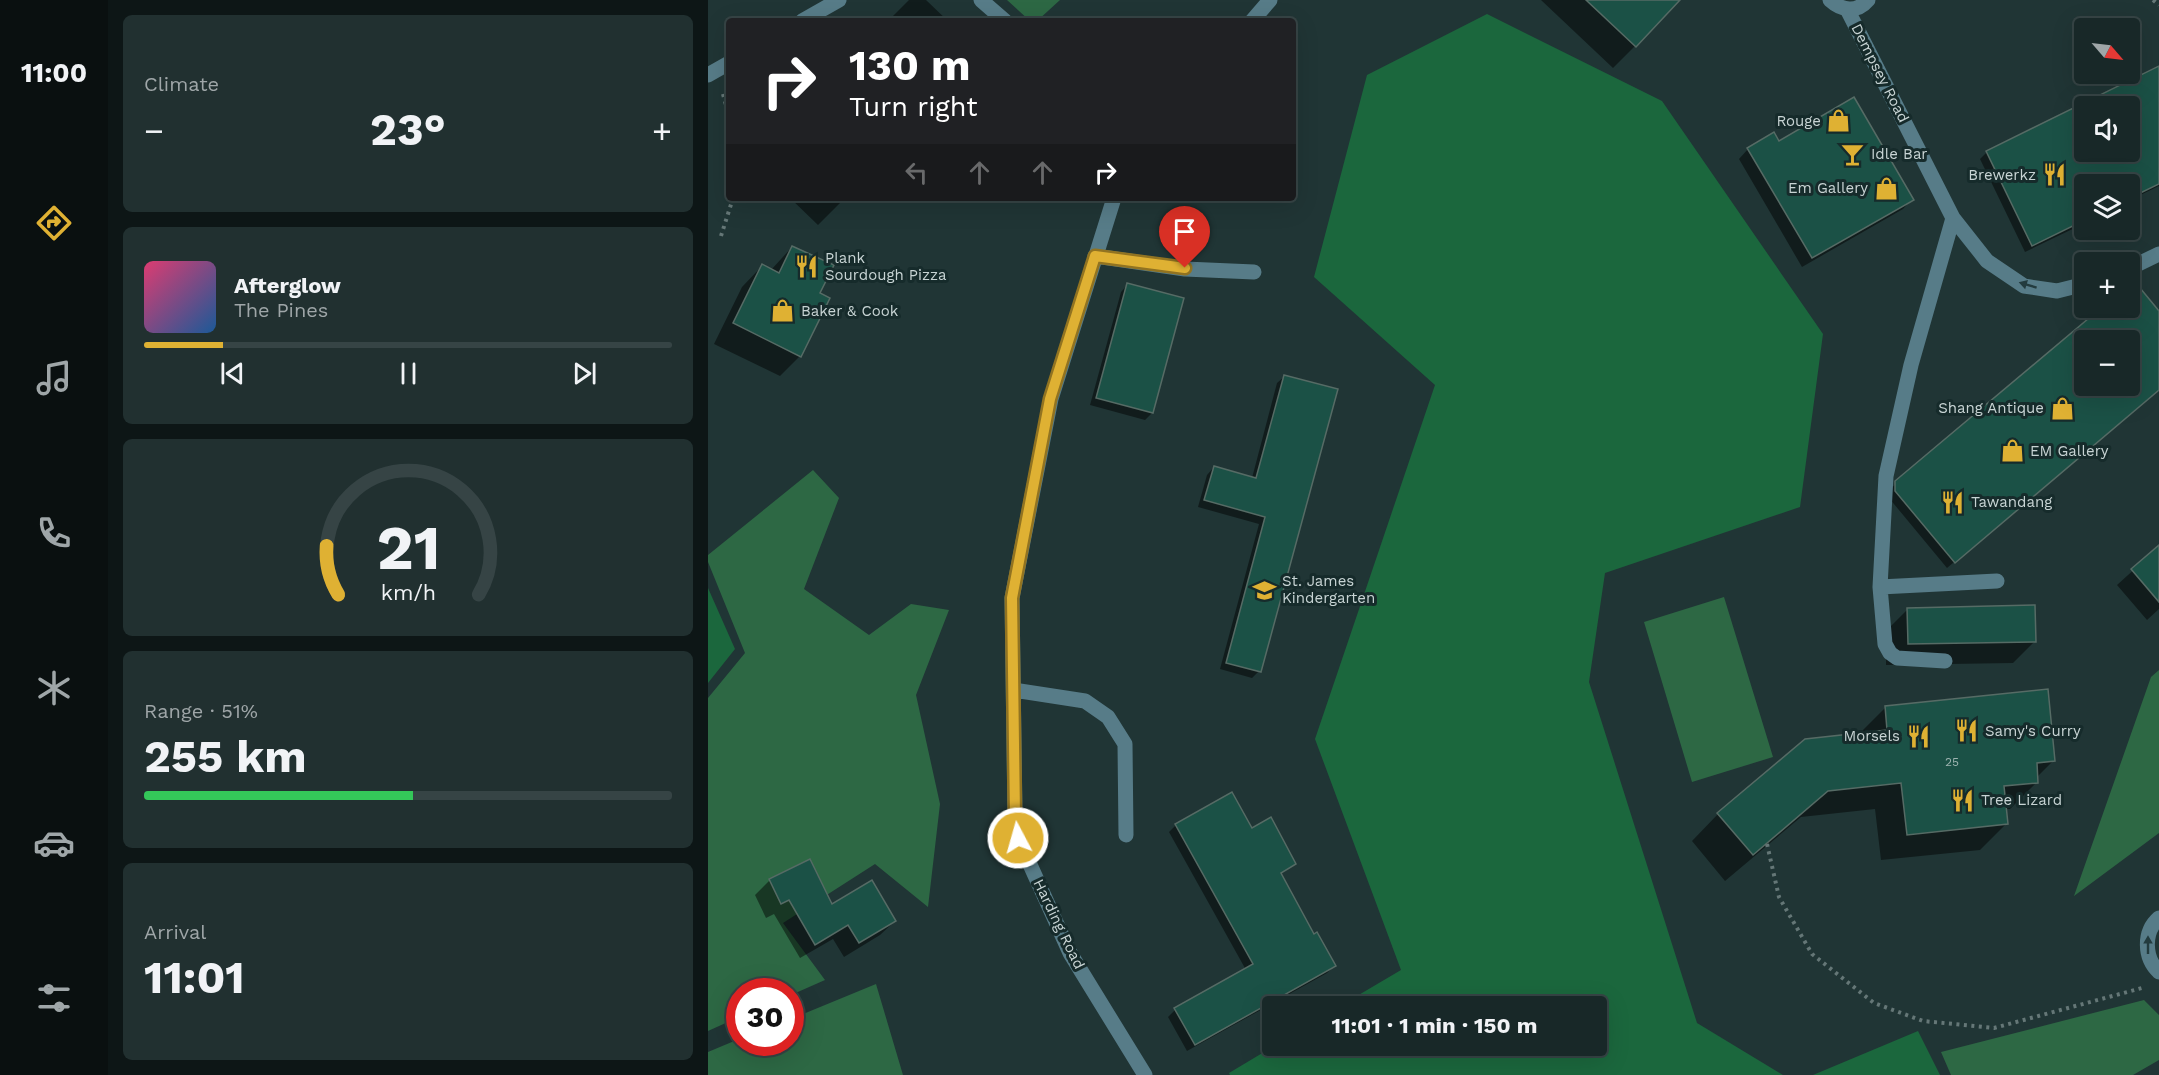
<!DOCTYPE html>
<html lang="en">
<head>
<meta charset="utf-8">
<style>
	body { margin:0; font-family:"Work Sans",sans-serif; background:#213030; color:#f1f3f6; height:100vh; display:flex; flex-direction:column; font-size:22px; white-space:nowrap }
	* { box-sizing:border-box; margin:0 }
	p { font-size:20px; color:#9fa6a8 }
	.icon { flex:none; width:33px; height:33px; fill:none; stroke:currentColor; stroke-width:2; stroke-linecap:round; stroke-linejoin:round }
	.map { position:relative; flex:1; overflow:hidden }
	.details { display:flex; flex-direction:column; gap:15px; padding:15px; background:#0d1616; width:600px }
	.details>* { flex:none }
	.guide { position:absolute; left:18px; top:18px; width:570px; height:183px; border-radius:6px; box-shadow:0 6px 24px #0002,0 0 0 2px #364445; background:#202124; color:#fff; overflow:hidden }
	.needle { width:39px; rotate:118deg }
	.fabs { position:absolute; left:1366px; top:18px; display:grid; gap:12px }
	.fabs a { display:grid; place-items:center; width:66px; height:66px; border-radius:6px; background:#182828; box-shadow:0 6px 24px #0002,0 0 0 2px #364445; font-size:30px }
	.speed { position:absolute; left:18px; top:978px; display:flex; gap:12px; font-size:30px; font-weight:700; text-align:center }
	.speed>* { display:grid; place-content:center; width:78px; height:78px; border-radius:50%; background:#182828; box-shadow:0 6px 24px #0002,0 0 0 2px #364445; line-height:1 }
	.speed .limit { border:9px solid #d22; background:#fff; color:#111 }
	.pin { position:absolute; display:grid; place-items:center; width:51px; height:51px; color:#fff; margin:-62px -26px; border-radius:50% 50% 50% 0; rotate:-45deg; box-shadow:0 0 6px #0007 }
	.pin .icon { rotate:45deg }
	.me { position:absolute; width:66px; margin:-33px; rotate:354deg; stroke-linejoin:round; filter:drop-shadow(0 0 4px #0008) }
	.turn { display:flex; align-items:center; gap:21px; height:126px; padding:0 24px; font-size:27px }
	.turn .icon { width:78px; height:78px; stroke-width:2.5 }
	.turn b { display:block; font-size:42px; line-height:51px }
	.lanes { display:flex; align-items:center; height:57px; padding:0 24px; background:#0003; justify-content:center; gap:30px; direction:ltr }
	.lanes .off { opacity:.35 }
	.big { font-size:45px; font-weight:700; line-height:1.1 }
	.details .widget { flex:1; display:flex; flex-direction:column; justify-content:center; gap:9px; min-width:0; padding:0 21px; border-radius:9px; background:#213030 }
	.details .dial { align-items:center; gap:0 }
	.dial svg { height:156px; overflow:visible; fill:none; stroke:#364445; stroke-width:7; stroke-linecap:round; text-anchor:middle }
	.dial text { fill:#f1f3f6; stroke:none }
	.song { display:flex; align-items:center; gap:18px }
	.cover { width:72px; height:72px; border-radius:9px; background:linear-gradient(135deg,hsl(340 70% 55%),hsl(210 70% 35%)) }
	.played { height:6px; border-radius:3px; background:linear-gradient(90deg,#dfb133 15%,#364445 15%) }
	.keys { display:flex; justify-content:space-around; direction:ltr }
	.heat { display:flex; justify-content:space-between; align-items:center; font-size:33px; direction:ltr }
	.charge { height:9px; border-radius:4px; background:linear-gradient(90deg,#34c759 51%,#364445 0) }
	.trip { position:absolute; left:554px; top:996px; width:345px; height:60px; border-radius:6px; background:#182828; box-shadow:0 6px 24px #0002,0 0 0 2px #364445; font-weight:700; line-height:60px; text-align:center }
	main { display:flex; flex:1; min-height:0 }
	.menu { display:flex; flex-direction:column; width:108px; justify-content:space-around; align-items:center; background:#0a1010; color:#9fa6a8 }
	.menu .icon { width:42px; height:42px }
	.menu .current { color:#dfb133 }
	.menu b { font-size:27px; color:#f1f3f6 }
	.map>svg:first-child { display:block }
	.green { fill:#2d6844 }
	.forest { fill:#1b673d }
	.shadow { fill:#0007; fill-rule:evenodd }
	.building { fill:#1b5146; stroke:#566b65; stroke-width:1.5; fill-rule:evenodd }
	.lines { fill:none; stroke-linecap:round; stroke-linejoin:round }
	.path { stroke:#657777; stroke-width:4; stroke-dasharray:3 4.5; stroke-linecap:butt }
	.minor { stroke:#577c88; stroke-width:15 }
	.oneway { fill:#233b3e }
	.route-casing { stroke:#917321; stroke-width:15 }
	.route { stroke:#dfb133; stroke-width:10 }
	.labels { text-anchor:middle; stroke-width:6; stroke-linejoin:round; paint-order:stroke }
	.number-label { font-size:12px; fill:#9db3b0 }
	.street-label { font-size:15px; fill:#c8d4d4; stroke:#162b2b }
	.poi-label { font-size:15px; fill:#c8d4d4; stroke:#162b2b; text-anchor:start }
</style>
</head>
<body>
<main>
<nav class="menu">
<b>11:00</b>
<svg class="icon current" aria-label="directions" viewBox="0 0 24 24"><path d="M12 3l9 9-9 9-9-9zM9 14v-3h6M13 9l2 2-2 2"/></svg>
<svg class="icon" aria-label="music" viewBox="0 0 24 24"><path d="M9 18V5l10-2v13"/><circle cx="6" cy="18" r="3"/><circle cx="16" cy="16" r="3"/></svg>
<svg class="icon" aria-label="phone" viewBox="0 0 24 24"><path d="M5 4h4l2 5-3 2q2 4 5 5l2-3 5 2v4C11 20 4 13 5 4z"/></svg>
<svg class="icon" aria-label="climate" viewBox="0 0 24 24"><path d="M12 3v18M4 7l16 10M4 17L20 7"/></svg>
<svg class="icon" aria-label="car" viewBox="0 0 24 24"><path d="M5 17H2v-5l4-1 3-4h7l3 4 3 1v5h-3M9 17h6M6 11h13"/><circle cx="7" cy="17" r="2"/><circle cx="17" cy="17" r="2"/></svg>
<svg class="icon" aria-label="filters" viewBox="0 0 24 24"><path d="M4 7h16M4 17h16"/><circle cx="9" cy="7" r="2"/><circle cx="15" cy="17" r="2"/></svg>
</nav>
<section class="details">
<div class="widget"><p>Climate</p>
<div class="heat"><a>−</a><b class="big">23°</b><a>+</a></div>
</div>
<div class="widget">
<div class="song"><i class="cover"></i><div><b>Afterglow</b><p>The Pines</p></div></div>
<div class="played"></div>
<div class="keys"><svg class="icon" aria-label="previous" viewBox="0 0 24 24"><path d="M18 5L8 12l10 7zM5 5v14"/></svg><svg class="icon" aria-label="pause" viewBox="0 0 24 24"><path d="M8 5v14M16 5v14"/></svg><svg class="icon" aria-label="next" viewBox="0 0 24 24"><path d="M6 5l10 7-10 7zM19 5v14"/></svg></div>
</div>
<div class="widget dial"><svg viewBox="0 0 100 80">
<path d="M14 69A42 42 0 1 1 86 69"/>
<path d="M14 69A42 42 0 0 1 8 44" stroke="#dfb133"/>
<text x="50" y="56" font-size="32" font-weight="700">21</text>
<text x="50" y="72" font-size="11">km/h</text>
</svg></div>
<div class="widget"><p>Range · 51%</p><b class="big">255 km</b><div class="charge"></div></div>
<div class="widget"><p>Arrival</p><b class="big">11:01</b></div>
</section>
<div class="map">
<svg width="1451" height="1075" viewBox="0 0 1451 1075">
	<rect width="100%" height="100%" fill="#203535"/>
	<path class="green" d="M299,0H352L329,21H322Z
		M105,470L131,498L96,589L161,635L203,604L241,610L208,695L232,804L220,907L167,864L75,923L117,980L83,995L82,992H32L31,1017L0,1031V698L37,653L0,562V555Z
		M1016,597L1065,757L984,782L936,622Z
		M1451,670V833L1366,896L1443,677Z
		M168,984L195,1075H0V1052L31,1039L32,1042H82L83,1019Z
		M1436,1000L1451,1015V1060L1425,1075H1243L1233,1052Z"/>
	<path class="forest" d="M779,14L954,101L1115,334L1092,507L897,573L881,682L989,1023L1075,1075H522L521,1073L566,1046H888V1006H632L693,970L607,739L727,385L606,277L659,75Z
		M0,588L27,649L0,683Z
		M1210,1031L1232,1075H1105Z"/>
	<path class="shadow" d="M201,0H218L240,21H180Z
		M833,0H960L927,46L905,68Z
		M1451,68V186L1422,200V184H1377V223L1317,252L1272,159L1279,152ZM1377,106H1422V152H1377Z
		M1071,143L1204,199L1195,209L1094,267L1031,159L1040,149Z
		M82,198H137L110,225Z
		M239,198H254L240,202Z
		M84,247L110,294L92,356L72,376L6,344L34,287L54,266L63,270Z
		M1425,282L1451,389L1239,568L1181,498V490L1395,308H1422V285ZM1377,340H1422V386H1377Z
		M420,284L444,413L437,420L382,405L413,292Z
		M577,376L551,671L544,678L512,669L551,524L490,507L499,475L506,467L544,478L569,383Z
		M1451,547V609L1439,620L1409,585Z
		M1200,609L1327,641L1305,663L1178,665V631Z
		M1177,708L1346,760L1328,778L1329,782L1302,809H1297L1299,823L1272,850L1173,860L1167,809L1093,817L1017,881L984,841L1010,814L1097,740L1151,734Z
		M468,825L543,830L586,864L572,875L606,936L626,966L619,973L479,1051L460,1017L467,1010L538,970L461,832Z
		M62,880L123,907L187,921L172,935L136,957L125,939L92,958L66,914L58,918L47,895Z"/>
	<path class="building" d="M878,0H972L928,47Z
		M1451,66V184L1422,198V184H1377V220L1324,246L1278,151ZM1377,106H1422V152H1377Z
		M1146,97L1206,200L1104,258L1039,148L1066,132L1071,141Z
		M84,246L126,265L112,293L122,298L93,357L25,323L54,264L71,273Z
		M1423,277L1451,311V390L1247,563L1187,491V481L1393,308H1422ZM1377,340H1422V386H1377Z
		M419,283L476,298L445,413L388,398Z
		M576,375L630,389L553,672L518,663L557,517L496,500L506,466L548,478Z
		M1451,545V602L1423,569Z
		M1327,605L1328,642L1200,644L1199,608Z
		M1340,689L1347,761L1329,763L1330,783L1296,786L1300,824L1199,835L1193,783L1120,791L1045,855L1009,813L1097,739L1179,730L1177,706Z
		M524,792L544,828L563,817L588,864L573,873L606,934L609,932L628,966L487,1045L466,1008L545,964L467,824Z
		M102,859L124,904L164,880L188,921L151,943L140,925L107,945L81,900L73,904L61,879Z"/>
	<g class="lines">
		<path class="path" d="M1445,0L1451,5
			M15,94L21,116
			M13,236L25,198
			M1059,844L1071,897L1104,954L1166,1003L1215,1021L1286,1028L1434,988"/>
		<path class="minor" d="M273,0L297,21
			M1122,0C1134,11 1149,13 1160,0
			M1139,9L1245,218L1279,261L1316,286L1349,291L1377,284
			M94,21L131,0
			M544,21L562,0
			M0,75L21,63
			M406,198L343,399L304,598L307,817L310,838L362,953L437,1075
			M387,256L477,269L546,272
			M1422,268L1451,254
			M1172,587L1289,581
			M1237,661L1189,658L1182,653L1177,644L1172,587L1178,476L1203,365L1245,218
			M306,690L377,701L400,717L417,744L418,835
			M1451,918C1435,932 1436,958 1451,972"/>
	</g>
	<defs><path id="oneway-solid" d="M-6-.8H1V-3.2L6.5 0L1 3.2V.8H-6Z" transform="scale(1.5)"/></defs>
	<g class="oneway">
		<use href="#oneway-solid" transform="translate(1320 285) rotate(-163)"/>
		<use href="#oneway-solid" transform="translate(1440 945) rotate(-90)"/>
	</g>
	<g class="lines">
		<defs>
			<path id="route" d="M310,838L307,817L304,598L342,399L387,256L477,268"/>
		</defs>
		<use href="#route" class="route-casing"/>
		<use href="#route" class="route"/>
	</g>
	<defs>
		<symbol id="shop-bare" viewBox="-9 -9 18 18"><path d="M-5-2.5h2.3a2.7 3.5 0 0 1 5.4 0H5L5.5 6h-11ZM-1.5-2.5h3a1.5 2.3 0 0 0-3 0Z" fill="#dfb133" stroke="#162b2b" stroke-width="2.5" paint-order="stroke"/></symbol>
		<symbol id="bar-bare" viewBox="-9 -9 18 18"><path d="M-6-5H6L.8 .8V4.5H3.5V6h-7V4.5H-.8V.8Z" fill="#dfb133" stroke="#162b2b" stroke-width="2.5" paint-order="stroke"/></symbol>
		<symbol id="restaurant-bare" viewBox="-9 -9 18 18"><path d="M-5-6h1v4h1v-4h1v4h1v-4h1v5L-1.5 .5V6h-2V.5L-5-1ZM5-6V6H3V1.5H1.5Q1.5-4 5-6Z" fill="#dfb133" stroke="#162b2b" stroke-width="2.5" paint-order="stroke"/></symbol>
		<symbol id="school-bare" viewBox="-9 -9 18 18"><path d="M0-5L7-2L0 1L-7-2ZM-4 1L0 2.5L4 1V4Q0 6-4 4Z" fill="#dfb133" stroke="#162b2b" stroke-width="2.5" paint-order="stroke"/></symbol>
	</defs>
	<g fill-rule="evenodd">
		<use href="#shop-bare" x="1114" y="104" width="33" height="33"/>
		<use href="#bar-bare" x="1128" y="138" width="33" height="33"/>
		<use href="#restaurant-bare" x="1330" y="158" width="33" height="33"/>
		<use href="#shop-bare" x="1162" y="172" width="33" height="33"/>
		<use href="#restaurant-bare" x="82" y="250" width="33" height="33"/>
		<use href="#shop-bare" x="58" y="294" width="33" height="33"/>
		<use href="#shop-bare" x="1338" y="392" width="33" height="33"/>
		<use href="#shop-bare" x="1288" y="434" width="33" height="33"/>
		<use href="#restaurant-bare" x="1228" y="486" width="33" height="33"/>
		<use href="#school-bare" x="540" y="574" width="33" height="33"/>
		<use href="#restaurant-bare" x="1242" y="714" width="33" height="33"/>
		<use href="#restaurant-bare" x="1194" y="720" width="33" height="33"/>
		<use href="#restaurant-bare" x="1238" y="784" width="33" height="33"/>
	</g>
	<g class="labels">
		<g class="number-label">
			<text x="1244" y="766">25</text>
		</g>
		<g class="street-label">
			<text transform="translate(1172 73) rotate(63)" y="5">Dempsey Road</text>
			<text transform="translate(351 924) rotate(64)" y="5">Harding Road</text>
		</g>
		<g class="poi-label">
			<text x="1113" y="126" text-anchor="end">Rouge</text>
			<text x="1163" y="159">Idle Bar</text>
			<text x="1328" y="180" text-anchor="end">Brewerkz</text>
			<text x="1160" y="193" text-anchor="end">Em Gallery</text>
			<text x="117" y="263">Plank<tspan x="117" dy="17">Sourdough Pizza</tspan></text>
			<text x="93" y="316">Baker &amp; Cook</text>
			<text x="1336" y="413" text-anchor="end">Shang Antique</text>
			<text x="1322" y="456">EM Gallery</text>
			<text x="1263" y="507">Tawandang</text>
			<text x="574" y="586">St. James<tspan x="574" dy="17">Kindergarten</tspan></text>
			<text x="1277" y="736">Samy's Curry</text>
			<text x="1192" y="741" text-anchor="end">Morsels</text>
			<text x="1273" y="805">Tree Lizard</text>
		</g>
	</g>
</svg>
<div class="fabs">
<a><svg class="needle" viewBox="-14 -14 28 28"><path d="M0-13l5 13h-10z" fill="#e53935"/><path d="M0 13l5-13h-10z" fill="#9fa6a8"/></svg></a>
<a><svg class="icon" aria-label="sound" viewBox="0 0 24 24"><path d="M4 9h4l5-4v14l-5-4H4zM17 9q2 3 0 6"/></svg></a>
<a><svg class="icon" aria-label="layers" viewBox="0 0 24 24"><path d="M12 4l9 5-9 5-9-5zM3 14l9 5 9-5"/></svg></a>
<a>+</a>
<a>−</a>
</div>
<div class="speed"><div class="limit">30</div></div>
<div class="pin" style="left:477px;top:268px;background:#d93025"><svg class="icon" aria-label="arrive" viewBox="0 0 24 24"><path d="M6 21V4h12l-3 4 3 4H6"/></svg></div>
<svg class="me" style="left:310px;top:838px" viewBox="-20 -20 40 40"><circle r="17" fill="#dfb133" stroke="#fff" stroke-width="3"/><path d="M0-11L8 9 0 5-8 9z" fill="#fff"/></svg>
<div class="trip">11:01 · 1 min · 150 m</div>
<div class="guide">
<div class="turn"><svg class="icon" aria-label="right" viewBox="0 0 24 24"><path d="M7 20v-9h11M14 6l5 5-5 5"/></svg><div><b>130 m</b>Turn right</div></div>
<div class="lanes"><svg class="icon off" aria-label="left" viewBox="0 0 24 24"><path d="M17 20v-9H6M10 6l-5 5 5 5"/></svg><svg class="icon off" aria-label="ahead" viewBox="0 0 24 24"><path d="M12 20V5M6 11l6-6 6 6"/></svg><svg class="icon off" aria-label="ahead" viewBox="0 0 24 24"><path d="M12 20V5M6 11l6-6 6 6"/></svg><svg class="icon" aria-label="right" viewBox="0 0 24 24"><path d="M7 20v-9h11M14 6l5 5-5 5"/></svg></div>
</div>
</div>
</main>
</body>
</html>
